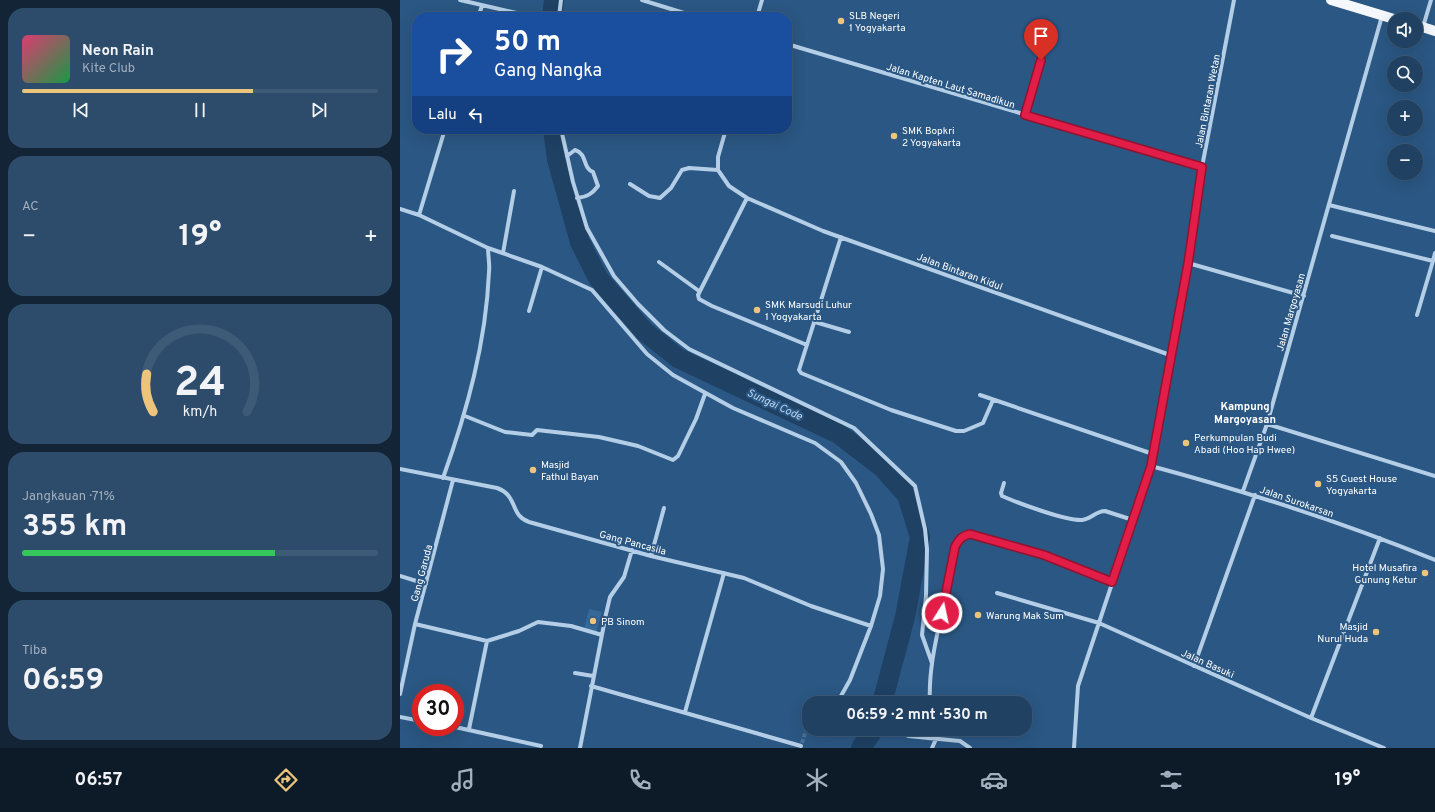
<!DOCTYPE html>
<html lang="id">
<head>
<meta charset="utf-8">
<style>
	body { margin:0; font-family:Overpass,sans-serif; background:#2d4c6b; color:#f1f3f6; height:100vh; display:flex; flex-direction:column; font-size:15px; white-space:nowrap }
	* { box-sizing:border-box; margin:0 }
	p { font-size:13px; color:#a2afbe }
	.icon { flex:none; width:22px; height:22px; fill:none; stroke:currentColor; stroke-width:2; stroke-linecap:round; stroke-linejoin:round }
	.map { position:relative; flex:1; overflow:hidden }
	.details { display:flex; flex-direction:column; gap:8px; padding:8px; background:#122436; width:400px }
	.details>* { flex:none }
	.top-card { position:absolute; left:12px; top:12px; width:380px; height:122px; border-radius:16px; box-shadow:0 4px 16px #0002,0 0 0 1px #3d5a77; background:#1a4fa0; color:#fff; overflow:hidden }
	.controls { position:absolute; left:987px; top:12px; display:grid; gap:8px }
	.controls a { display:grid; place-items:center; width:36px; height:36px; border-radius:50%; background:#204162; box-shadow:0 4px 16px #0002,0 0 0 1px #3d5a77; font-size:20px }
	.speed { position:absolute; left:12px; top:684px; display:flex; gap:8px; font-size:20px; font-weight:700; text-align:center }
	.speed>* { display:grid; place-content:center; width:52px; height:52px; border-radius:50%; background:#204162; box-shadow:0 4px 16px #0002,0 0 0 1px #3d5a77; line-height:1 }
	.speed .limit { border:6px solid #d22; background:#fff; color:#111 }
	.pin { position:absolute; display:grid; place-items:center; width:34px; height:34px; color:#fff; margin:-41px -17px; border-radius:50% 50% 50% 0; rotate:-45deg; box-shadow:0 0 4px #0007 }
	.pin .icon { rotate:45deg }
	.me { position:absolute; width:44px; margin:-22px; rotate:10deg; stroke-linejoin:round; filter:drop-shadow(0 0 3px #0008) }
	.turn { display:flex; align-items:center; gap:14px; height:84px; padding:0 16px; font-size:18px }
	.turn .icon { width:52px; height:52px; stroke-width:2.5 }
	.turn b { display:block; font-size:28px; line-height:34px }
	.then { display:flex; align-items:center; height:38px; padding:0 16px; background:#0003; gap:8px; font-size:15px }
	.big { font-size:30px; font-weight:700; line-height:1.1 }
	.details .card { flex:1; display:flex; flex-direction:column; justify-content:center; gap:6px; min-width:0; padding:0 14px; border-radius:16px; background:#2d4c6b }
	.details .dial { align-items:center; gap:0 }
	.dial svg { height:104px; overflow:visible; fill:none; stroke:#3d5a77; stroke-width:7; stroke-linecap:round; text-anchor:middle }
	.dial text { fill:#f1f3f6; stroke:none }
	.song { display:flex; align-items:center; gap:12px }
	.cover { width:48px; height:48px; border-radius:6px; background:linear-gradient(135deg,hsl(340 70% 55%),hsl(140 70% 35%)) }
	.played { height:4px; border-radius:2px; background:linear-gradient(90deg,#edc47b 65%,#3d5a77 65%) }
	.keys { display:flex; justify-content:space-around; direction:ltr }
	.heat { display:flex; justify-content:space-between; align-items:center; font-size:22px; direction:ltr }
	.charge { height:6px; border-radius:3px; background:linear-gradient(90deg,#34c759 71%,#3d5a77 0) }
	.trip { position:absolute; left:402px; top:696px; width:230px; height:40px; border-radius:16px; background:#204162; box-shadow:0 4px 16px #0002,0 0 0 1px #3d5a77; font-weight:700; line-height:40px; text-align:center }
	.tab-bar { display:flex; height:64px; justify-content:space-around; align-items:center; background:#0d1a27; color:#a2afbe }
	.tab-bar .icon { width:28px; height:28px }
	.tab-bar .on { color:#edc47b }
	.tab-bar b { font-size:18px; color:#f1f3f6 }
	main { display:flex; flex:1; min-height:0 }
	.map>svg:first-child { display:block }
	.grass { fill:#35699a }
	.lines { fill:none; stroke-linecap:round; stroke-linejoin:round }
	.river { stroke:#1e4164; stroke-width:20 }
	.street-tunnel { stroke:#4a7096; stroke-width:4; stroke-dasharray:4 2; stroke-linecap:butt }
	.street { stroke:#b3cee6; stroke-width:4 }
	.primary { stroke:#f4f8fd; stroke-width:10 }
	.route-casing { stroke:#92132f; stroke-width:10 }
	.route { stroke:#e11d48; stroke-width:7 }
	.poi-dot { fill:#edc47b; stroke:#2a5783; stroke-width:1.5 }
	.labels { text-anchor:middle; stroke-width:4; stroke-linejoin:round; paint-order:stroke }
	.poi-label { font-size:10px; fill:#fff; stroke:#2a5783; text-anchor:start }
	.street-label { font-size:10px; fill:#fff; stroke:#2a5783 }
	.water-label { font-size:11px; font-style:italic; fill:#bfd7ee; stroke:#2a5783 }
	.neighbourhood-label { font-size:11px; font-weight:bold; fill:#fff; stroke:#2a5783 }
</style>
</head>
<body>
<main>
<section class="details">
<div class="card">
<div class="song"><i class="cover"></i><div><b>Neon Rain</b><p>Kite Club</p></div></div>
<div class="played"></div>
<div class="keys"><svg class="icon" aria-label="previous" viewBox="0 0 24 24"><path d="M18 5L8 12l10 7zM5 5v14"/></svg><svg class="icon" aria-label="pause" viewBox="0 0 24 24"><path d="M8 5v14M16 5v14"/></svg><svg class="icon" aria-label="next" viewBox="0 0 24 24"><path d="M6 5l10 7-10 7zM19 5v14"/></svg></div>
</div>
<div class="card"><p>AC</p>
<div class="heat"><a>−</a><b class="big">19°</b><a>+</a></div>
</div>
<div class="card dial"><svg viewBox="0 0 100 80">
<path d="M14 69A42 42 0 1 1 86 69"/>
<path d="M14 69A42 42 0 0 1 9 40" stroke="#edc47b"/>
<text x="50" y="56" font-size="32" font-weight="700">24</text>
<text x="50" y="72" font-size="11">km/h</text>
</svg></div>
<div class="card"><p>Jangkauan · 71%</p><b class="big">355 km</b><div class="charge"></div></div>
<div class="card"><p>Tiba</p><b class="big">06:59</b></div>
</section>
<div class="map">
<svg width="1035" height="748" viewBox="0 0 1035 748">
	<rect width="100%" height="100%" fill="#2a5783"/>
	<path class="grass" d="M189,609L202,612L196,633L184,630Z"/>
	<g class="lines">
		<path class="river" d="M152,17L154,0
			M153,129L157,159L180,242L198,278L244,331L278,358L439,434L483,468L507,495L520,537L505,617L482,703
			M461,748L474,729"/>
		<path class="street-tunnel" d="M402,743L407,727"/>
		<path class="street" d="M60,0L130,16
			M242,0L297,17
			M78,17L82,6
			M159,17L161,0
			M357,17L362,0
			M1023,27L1031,0
			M387,44L802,167
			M625,115L649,32
			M77,129L79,130
			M161,129L173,182L187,228L214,276L238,304L264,330L289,349L454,428L515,486L525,529L527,549L526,596L522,635L532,663
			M326,129L318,157V170L329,186L347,198L423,231L770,355
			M167,156L175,150C188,154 182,168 193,172L198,186C192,194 187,197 177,198
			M230,184L249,196L260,198L271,188L282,170L289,168L318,170
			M347,198L298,295L299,299L312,306L407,345
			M929,205L1035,231
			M0,209L19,215L88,248L142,267L192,290L247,354L273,375L333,408L415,443L441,462L456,483L471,514L479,535L483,569L480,596L471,626L450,680L437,703
			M19,215L45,129
			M932,236L1033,261L1017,315
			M441,237L399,370L401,373L491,410L556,431H564L583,423L593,400
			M103,253L114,191
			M1033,261L1035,253
			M259,262L299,291
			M788,263L904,296
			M129,311L142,267
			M415,322L449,332
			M580,395L753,454
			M65,416L105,432L132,435L137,430L199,437L238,446L273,460L278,456L296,419L305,394
			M867,424L1035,476
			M751,466C848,492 942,522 1035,560
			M0,469L97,488C119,496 109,515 129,522L251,556L344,578L411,606L471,626
			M43,478C67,411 86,343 89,272C90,264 88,256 88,248
			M604,483L601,493L602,496C618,503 666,521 682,520C691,519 696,511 705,511L733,520
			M843,491L867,424L982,16
			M251,556L264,508
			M0,576L26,584
			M597,593L699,623L911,718L984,748
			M15,624L87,641L119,631L138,622L171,626L202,635
			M794,666L855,495
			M175,673L193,676
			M191,686L401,746
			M0,694L15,624L53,480
			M530,703C528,665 539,629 546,592C548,579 550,550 558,540C560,538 564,536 566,535C583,529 691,573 712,582
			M285,712L324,573
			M0,717L21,721
			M911,718L980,538
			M55,727L141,746
			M407,727L409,725
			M69,729L87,641
			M490,729L509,736L528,738
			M528,729V738L560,741L570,748
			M180,748L206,614L210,597L224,577L232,550
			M532,748L536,739
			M674,748L678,686L751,466L788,263L802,167L834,0"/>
		<path class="primary" d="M931,0L994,19
			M1016,25L1035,31"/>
	</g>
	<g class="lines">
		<defs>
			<path id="route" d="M542,613L555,547C559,539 562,536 570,534L644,555L712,582L751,466L788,264L802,167L625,115L641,60"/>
		</defs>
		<use href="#route" class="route-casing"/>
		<use href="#route" class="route"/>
	</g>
	<g class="poi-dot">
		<circle cx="441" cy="21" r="4"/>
		<circle cx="494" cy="136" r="4"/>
		<circle cx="357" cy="310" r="4"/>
		<circle cx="786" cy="443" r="4"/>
		<circle cx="133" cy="470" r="4"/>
		<circle cx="918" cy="484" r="4"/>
		<circle cx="1025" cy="573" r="4"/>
		<circle cx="578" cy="615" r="4"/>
		<circle cx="193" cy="621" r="4"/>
		<circle cx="976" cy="632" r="4"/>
	</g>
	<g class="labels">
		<g class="poi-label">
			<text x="449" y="19">SLB Negeri<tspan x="449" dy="12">1 Yogyakarta</tspan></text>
			<text x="502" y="134">SMK Bopkri<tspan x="502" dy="12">2 Yogyakarta</tspan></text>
			<text x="365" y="308">SMK Marsudi Luhur<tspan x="365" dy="12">1 Yogyakarta</tspan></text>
			<text x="794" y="441">Perkumpulan Budi<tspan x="794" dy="12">Abadi (Hoo Hap Hwee)</tspan></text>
			<text x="141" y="468">Masjid<tspan x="141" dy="12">Fathul Bayan</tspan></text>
			<text x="926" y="482">S5 Guest House<tspan x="926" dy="12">Yogyakarta</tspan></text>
			<text x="1017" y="571" text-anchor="end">Hotel Musafira<tspan x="1017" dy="12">Gunung Ketur</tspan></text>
			<text x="586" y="619">Warung Mak Sum</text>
			<text x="201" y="625">PB Sinom</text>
			<text x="968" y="630" text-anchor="end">Masjid<tspan x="968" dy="12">Nurul Huda</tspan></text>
		</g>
		<g class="street-label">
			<text transform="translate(551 85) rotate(17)" y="4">Jalan Kapten Laut Samadikun</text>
			<text transform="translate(807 101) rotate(-79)" y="4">Jalan Bintaran Wetan</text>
			<text transform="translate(560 271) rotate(20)" y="4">Jalan Bintaran Kidul</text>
			<text transform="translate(890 312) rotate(-74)" y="4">Jalan Margoyasan</text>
			<text transform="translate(897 501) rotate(19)" y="4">Jalan Surokarsan</text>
			<text transform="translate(233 542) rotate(15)" y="4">Gang Pancasila</text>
			<text transform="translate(21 573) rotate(-75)" y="4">Gang Garuda</text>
			<text transform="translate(808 663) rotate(24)" y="4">Jalan Basuki</text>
		</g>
		<g class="water-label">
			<text transform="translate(375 404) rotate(25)" y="4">Sungai Code</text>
		</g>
		<g class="neighbourhood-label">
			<text x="845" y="410">Kampung<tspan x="845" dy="13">Margoyasan</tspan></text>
		</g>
	</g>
</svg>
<div class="controls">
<a><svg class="icon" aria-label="sound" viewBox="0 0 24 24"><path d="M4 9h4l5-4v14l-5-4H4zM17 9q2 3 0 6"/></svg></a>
<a><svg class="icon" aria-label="search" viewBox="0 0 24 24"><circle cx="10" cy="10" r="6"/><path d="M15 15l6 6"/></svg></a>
<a>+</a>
<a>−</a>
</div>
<div class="speed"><div class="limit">30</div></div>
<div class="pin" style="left:641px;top:60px;background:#d93025"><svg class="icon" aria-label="arrive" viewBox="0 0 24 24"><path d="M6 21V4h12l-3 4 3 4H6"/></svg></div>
<svg class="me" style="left:542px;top:613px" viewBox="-20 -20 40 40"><circle r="17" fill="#e11d48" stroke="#fff" stroke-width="3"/><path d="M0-11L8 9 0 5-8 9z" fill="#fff"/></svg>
<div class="trip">06:59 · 2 mnt · 530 m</div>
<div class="top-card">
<div class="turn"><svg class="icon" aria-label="right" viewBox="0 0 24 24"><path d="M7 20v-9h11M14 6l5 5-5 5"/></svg><div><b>50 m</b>Gang Nangka</div></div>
<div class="then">Lalu<svg class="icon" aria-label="left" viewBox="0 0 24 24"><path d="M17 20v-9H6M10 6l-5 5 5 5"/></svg></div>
</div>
</div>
</main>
<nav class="tab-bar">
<b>06:57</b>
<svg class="icon on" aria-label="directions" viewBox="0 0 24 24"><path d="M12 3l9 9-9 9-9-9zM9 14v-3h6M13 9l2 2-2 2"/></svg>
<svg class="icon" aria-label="music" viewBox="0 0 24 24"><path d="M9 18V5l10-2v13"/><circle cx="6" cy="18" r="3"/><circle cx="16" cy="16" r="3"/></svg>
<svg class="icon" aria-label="phone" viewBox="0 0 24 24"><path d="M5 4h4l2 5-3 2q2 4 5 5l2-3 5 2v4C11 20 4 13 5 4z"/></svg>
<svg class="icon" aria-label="climate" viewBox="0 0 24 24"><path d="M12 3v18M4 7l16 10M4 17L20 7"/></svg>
<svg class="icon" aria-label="car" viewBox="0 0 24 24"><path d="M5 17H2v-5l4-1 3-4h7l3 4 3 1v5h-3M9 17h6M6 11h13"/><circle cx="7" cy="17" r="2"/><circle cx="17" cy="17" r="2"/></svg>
<svg class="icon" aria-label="filters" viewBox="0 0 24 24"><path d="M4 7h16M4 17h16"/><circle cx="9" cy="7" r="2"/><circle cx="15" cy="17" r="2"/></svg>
<b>19°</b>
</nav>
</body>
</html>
